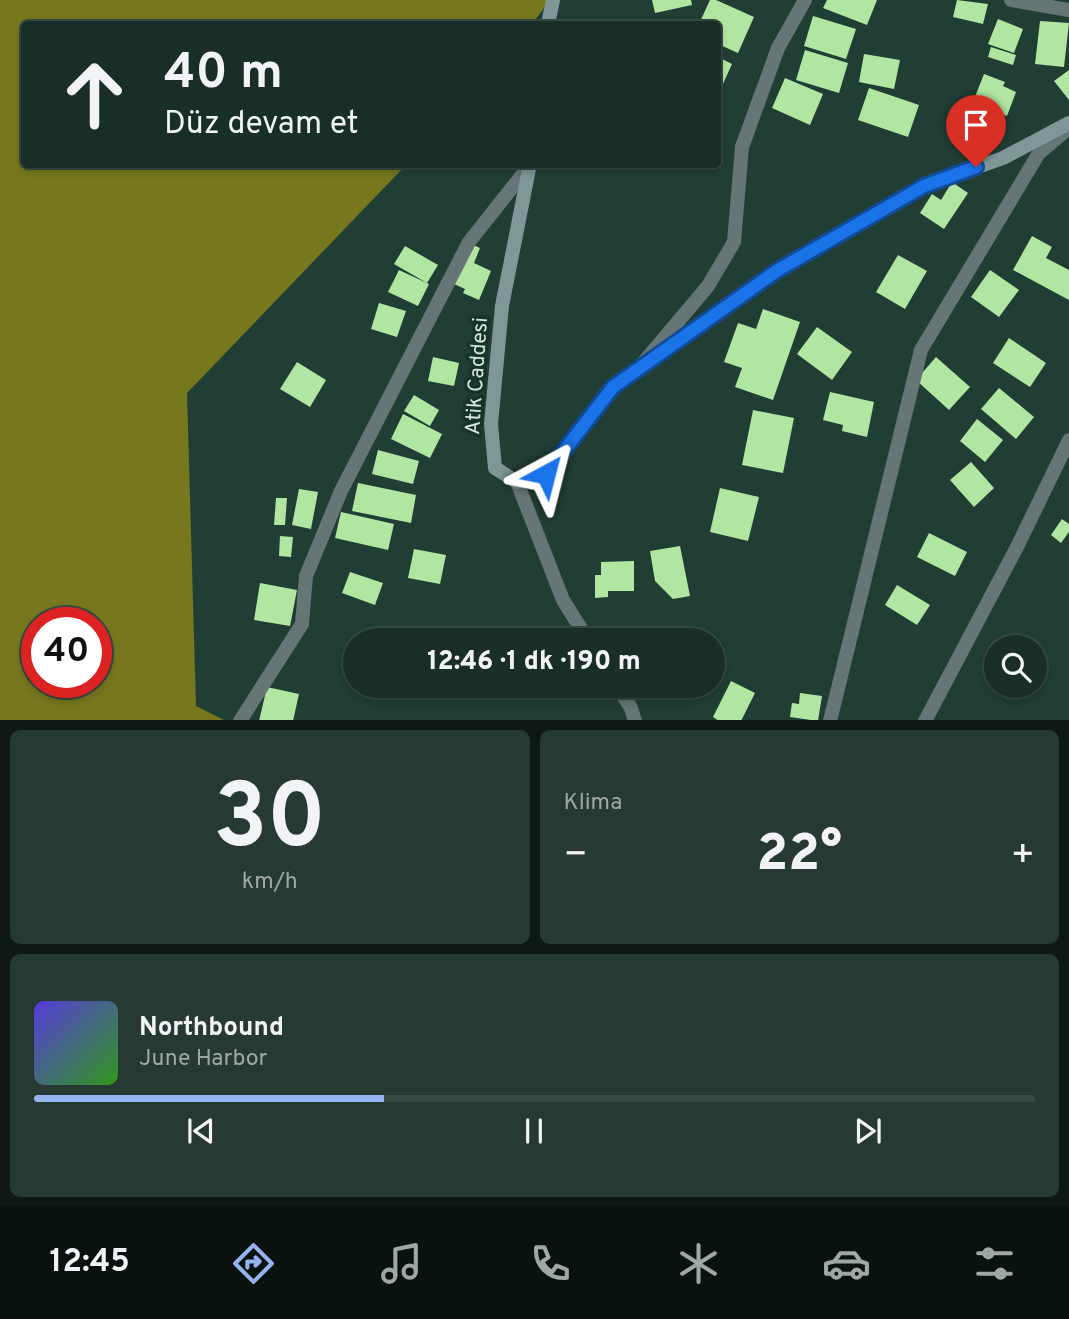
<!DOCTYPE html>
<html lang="tr">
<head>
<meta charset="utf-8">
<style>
	body { margin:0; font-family:Overpass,sans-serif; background:#263a33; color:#f1f3f6; height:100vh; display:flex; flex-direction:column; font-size:26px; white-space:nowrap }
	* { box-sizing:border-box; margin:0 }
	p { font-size:23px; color:#9fa8a7 }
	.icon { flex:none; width:38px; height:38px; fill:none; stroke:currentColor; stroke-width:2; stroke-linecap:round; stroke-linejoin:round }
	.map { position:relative; height:720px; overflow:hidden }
	.drawer { display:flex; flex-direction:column; gap:10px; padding:10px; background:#0e1915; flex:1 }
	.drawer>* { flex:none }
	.guide { position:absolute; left:21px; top:21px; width:700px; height:147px; border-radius:7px; box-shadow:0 4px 10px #0003,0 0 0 2px #374a44; background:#192e27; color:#f1f3f6; overflow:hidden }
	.fabs { position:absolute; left:984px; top:635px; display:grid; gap:14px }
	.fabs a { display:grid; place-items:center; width:63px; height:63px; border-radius:50%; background:#192e27; box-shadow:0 4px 10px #0003,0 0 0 2px #374a44; font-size:35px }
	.speed { position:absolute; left:21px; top:607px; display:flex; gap:14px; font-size:35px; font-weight:700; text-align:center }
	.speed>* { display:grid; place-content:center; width:91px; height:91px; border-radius:50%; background:#192e27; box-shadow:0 4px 10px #0003,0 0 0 2px #374a44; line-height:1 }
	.speed .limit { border:10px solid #d22; background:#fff; color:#111 }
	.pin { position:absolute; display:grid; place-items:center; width:60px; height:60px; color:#fff; margin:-72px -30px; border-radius:50% 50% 50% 0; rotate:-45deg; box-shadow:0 0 7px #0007 }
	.pin .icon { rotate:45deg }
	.me { position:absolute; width:77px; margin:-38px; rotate:38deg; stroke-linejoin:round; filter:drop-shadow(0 0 5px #0008) }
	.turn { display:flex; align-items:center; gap:24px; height:147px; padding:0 28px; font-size:32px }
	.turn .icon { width:91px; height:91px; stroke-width:2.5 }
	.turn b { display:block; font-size:49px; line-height:60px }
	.big { font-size:52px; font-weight:800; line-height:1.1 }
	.drawer .tile { flex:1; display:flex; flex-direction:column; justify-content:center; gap:10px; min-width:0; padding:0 24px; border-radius:10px; background:#263a33 }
	.drawer .dial { align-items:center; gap:0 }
	.dial b { font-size:91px; line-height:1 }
	.song { display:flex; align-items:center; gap:21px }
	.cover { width:84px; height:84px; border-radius:10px; background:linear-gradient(135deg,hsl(250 70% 55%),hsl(110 70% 35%)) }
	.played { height:7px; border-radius:4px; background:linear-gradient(90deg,#95b2f1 35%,#374a44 35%) }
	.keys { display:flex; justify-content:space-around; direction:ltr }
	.heat { display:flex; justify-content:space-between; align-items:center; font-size:38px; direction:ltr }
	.drawer .tiles { flex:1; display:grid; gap:10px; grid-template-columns:1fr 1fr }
	.tile:last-child { grid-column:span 2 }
	.trip { position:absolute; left:343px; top:628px; width:382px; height:70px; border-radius:35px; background:#192e27; box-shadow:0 4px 10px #0003,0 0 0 2px #374a44; font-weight:800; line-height:70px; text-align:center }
	.tabs { display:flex; height:112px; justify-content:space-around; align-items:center; background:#0a1210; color:#9fa8a7 }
	.tabs .icon { width:49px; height:49px }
	.tabs .active { color:#95b2f1 }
	.tabs b { font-size:32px; color:#f1f3f6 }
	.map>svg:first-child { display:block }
	.forest { fill:#77781e; fill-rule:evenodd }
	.building { fill:#b0e6a1 }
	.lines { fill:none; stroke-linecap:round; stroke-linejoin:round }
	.street { stroke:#667575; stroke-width:14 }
	.secondary { stroke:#7f9797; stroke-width:14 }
	.route-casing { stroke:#114b97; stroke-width:18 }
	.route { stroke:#1a73e8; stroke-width:12 }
	.labels { text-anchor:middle; stroke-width:7; stroke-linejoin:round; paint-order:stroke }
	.street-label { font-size:21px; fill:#d7e7e0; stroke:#17342a }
</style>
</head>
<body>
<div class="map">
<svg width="1069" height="721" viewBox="0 0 1069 721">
	<rect width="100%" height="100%" fill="#213e34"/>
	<path class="forest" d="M0,0H550L532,24H24V164L406,165L187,393L196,706L224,720H0ZM37,623H96V682H37Z"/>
	<path class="building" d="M652,0H691L692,5L655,13Z
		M710,0H716L754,17L738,53L718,44V24H699Z
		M827,0H877L867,25L823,8Z
		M957,0L988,4L983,24L953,17Z
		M813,16L856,29L846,59L804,46Z
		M998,19L1023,29L1014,53L988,44Z
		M1040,21L1069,23L1064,67L1035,64Z
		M991,47L1016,55L1013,65L988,57Z
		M805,50L848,63L839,93L796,80Z
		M864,54L900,60L894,89L859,82Z
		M718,57L732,64L718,95Z
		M1069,70V100L1054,81Z
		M984,74L1005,82L1003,86L1016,92L1007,116L973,102Z
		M785,78L823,94L810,125L772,108Z
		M869,88L919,105L908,137L858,120Z
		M952,182L968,193L944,229L920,213L932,194L941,200Z
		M1032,236L1052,247L1046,258L1069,270V300L1013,270Z
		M469,243L480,248L474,263L491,271L479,300L463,293L465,289L452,283Z
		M405,246L438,265L427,283L394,264Z
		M898,255L927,271L905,309L876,292Z
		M399,270L429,284L418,306L388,292Z
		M990,270L1019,290L999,317L971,297Z
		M379,303L406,311L397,337L371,329Z
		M763,309L800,322L773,400L735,387L742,368L724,362L738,323L756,329Z
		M817,327L852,352L832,380L797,354Z
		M1009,338L1046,363L1030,387L993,363Z
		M433,357L459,363L454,386L428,381Z
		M936,357L970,387L949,410L916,380Z
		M297,362L326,380L310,407L280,389Z
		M999,388L1034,417L1016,439L981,409Z
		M830,392L874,402L867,437L842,431L843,425L823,420Z
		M414,395L439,410L430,426L404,411Z
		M753,410L794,418L783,473L742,465Z
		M403,414L442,434L430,458L391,439Z
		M977,419L1003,440L985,462L960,441Z
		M378,450L419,461L413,484L372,474Z
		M971,462L994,488L974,507L950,480Z
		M358,483L416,495L411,523L352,511Z
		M720,488L759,497L748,541L710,532Z
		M299,489L318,492L311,529L292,525Z
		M276,498H287L285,525H274Z
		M341,512L394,524L388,550L335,538Z
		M1062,519L1069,524V532L1061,543L1051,535Z
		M929,533L967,552L955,576L917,557Z
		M280,536L293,537L291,557L279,556Z
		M680,546L690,596L673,599L655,581L650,551Z
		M414,549L446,555L440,584L408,578Z
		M634,561V591H608V597L595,598V575H601V562Z
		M350,572L383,583L375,605L342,593Z
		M260,583L297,590L290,626L254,620Z
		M897,585L930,605L917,625L885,605Z
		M731,681L755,693L741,721H719L713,717Z
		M267,687L299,694L293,721H259Z
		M800,693L822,696L818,721L790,717L792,703L799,704Z"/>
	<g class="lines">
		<path class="street" d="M1011,0L1069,10
			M643,363L708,286L734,242L742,147L778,48L805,0
			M517,482L563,600L588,640
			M617,686L631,708L635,721
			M240,721L302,624L306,576L341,491L469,242L530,165
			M830,721L921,350L1039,153L1069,128
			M925,721L1017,547L1069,440"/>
		<path class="secondary" d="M548,24L553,0
			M530,164L502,306L491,424L495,468L517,482L546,474L613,387L778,270L924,186L1003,158L1069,123"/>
	</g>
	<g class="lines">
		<defs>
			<path id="route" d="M546,474L613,387L778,270L924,186L976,167"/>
		</defs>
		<use href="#route" class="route-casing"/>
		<use href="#route" class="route"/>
	</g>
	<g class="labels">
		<g class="street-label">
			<text transform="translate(476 376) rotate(-86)" y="7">Atik Caddesi</text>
		</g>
	</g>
</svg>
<div class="fabs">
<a><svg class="icon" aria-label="search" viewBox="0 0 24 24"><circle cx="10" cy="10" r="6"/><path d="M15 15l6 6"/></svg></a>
</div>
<div class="speed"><div class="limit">40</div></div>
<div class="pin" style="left:976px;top:167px;background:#d93025"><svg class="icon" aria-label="arrive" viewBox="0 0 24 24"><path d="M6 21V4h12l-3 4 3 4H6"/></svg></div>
<svg class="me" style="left:546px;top:474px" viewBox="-20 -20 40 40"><path d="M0-17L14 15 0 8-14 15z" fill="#1a73e8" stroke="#fff" stroke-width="4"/></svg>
<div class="trip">12:46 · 1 dk · 190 m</div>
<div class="guide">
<div class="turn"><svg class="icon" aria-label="ahead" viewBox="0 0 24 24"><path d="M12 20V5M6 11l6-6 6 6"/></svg><div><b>40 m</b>Düz devam et</div></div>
</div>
</div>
<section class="drawer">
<div class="tiles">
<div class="tile dial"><b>30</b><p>km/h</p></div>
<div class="tile"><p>Klima</p>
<div class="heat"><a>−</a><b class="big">22°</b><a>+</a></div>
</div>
<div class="tile">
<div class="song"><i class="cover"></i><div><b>Northbound</b><p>June Harbor</p></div></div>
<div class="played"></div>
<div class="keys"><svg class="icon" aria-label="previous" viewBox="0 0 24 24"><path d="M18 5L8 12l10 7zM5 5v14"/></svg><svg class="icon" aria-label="pause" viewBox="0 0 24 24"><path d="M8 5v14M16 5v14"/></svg><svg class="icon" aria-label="next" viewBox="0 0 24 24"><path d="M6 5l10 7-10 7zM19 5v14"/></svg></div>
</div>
</div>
</section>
<nav class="tabs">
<b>12:45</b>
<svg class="icon active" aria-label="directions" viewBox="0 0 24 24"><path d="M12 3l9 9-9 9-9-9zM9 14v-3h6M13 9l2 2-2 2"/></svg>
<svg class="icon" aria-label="music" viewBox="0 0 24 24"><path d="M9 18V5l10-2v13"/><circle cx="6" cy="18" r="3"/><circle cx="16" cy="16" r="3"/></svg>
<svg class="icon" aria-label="phone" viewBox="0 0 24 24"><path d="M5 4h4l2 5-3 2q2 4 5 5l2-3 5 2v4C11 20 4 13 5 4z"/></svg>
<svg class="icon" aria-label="climate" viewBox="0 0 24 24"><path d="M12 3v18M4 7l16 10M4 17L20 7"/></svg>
<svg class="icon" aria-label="car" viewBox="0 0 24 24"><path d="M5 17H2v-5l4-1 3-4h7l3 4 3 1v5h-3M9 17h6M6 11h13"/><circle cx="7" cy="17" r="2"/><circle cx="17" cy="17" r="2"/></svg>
<svg class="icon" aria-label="filters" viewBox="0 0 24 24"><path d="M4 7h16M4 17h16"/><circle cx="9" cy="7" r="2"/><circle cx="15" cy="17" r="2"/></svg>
</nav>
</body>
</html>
